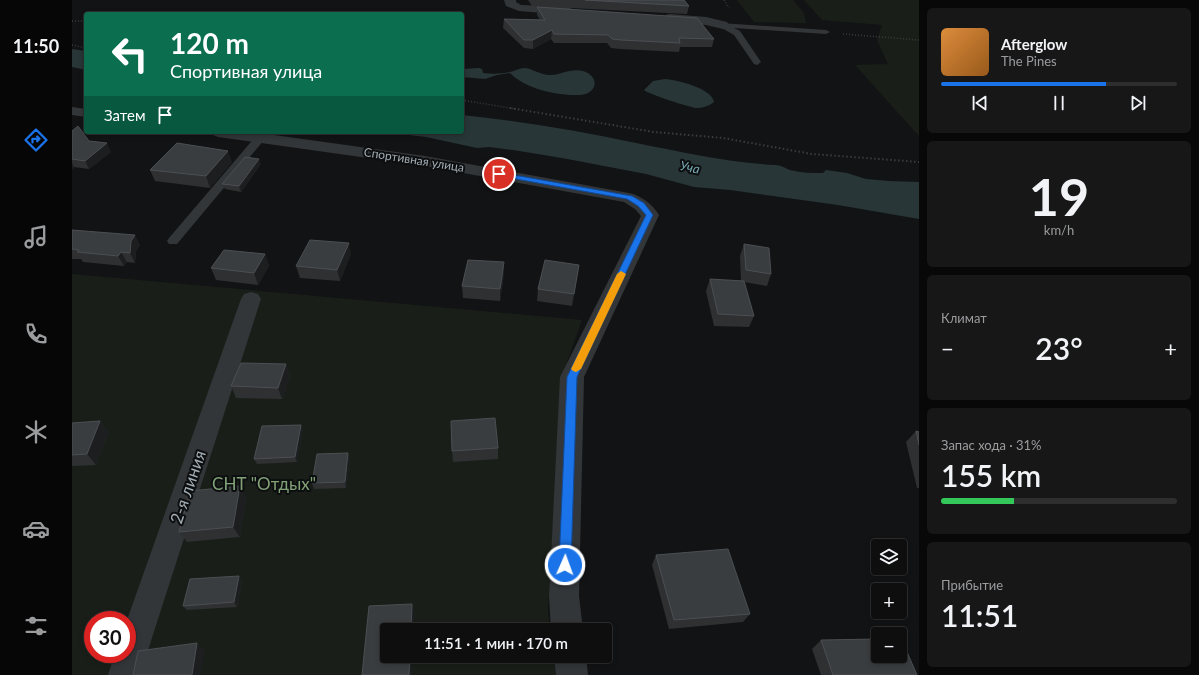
<!DOCTYPE html>
<html lang="ru">
<head>
<meta charset="utf-8">
<style>
	body { margin:0; font-family:Lato,sans-serif; background:#171718; color:#f1f3f6; height:100vh; display:flex; flex-direction:column; font-size:15px; white-space:nowrap }
	* { box-sizing:border-box; margin:0 }
	p { font-size:13px; color:#9b9c9e }
	.icon { flex:none; width:22px; height:22px; fill:none; stroke:currentColor; stroke-width:2; stroke-linecap:round; stroke-linejoin:round }
	.map { position:relative; flex:1; overflow:hidden }
	.side { display:flex; flex-direction:column; gap:8px; padding:8px; background:#080808; width:280px }
	.side>* { flex:none }
	.banner { position:absolute; left:12px; top:12px; width:380px; height:122px; border-radius:4px; box-shadow:0 2px 6px #0003,0 0 0 1px #2e2e2f; background:#0b6e4f; color:#fff; overflow:hidden }
	.buttons { position:absolute; left:799px; top:539px; display:grid; gap:8px }
	.buttons a { display:grid; place-items:center; width:36px; height:36px; border-radius:4px; background:#0e0e0f; box-shadow:0 2px 6px #0003,0 0 0 1px #2e2e2f; font-size:20px }
	.speed { position:absolute; left:12px; top:611px; display:flex; gap:8px; font-size:20px; font-weight:700; text-align:center }
	.speed>* { display:grid; place-content:center; width:52px; height:52px; border-radius:50%; background:#0e0e0f; box-shadow:0 2px 6px #0003,0 0 0 1px #2e2e2f; line-height:1 }
	.speed .limit { border:6px solid #d22; background:#fff; color:#111 }
	.pin { position:absolute; display:grid; place-items:center; width:34px; height:34px; color:#fff; margin:-17px; border:2px solid #fff; border-radius:50%; box-shadow:0 1px 4px #0007 }
	.me { position:absolute; width:44px; margin:-22px; rotate:2deg; stroke-linejoin:round; filter:drop-shadow(0 0 3px #0008) }
	.turn { display:flex; align-items:center; gap:14px; height:84px; padding:0 20px; font-size:18px }
	.turn .icon { width:52px; height:52px; stroke-width:2.5 }
	.turn b { display:block; font-size:28px; line-height:34px }
	.then { display:flex; align-items:center; height:38px; padding:0 20px; background:#0003; gap:8px; font-size:15px }
	.big { font-size:30px; font-weight:600; line-height:1.1 }
	.side .widget { flex:1; display:flex; flex-direction:column; justify-content:center; gap:6px; min-width:0; padding:0 14px; border-radius:6px; background:#171718 }
	.side .dial { align-items:center; gap:0 }
	.dial b { font-size:52px; line-height:1 }
	.song { display:flex; align-items:center; gap:12px }
	.cover { width:48px; height:48px; border-radius:6px; background:linear-gradient(135deg,hsl(30 70% 55%),hsl(30 70% 35%)) }
	.played { height:4px; border-radius:2px; background:linear-gradient(90deg,#1a73e8 70%,#2e2e2f 70%) }
	.keys { display:flex; justify-content:space-around; direction:ltr }
	.heat { display:flex; justify-content:space-between; align-items:center; font-size:22px; direction:ltr }
	.charge { height:6px; border-radius:3px; background:linear-gradient(90deg,#34c759 31%,#2e2e2f 0) }
	.trip { position:absolute; left:308px; top:623px; width:232px; height:40px; border-radius:4px; background:#0e0e0f; box-shadow:0 2px 6px #0003,0 0 0 1px #2e2e2f; font-weight:600; line-height:40px; text-align:center }
	main { display:flex; flex:1; min-height:0 }
	.menu { display:flex; flex-direction:column; width:72px; justify-content:space-around; align-items:center; background:#060606; color:#9b9c9e }
	.menu .icon { width:28px; height:28px }
	.menu .active { color:#1a73e8 }
	.menu b { font-size:18px; color:#f1f3f6 }
	.map>svg:first-child { display:block }
	.green { fill:#191f18; fill-rule:evenodd }
	.water { fill:#283638 }
	.lines { fill:none; stroke-linecap:round; stroke-linejoin:round }
	.path-far1 { stroke:#393d40; stroke-width:1.5; stroke-dasharray:1 2; stroke-linecap:butt }
	.path { stroke:#393d40; stroke-width:2; stroke-dasharray:1.5 2.5; stroke-linecap:butt }
	.lane { fill:#333639; fill-rule:evenodd }
	.street { fill:#333639; fill-rule:evenodd }
	.wall { fill:#2e3032 }
	.shaded-wall { fill:#1d1e20 }
	.building { fill:#3a3d40; stroke:#4b4f53 }
	.route { fill:#1a73e8; stroke:#114b97 }
	.slow { fill:#f59e0b }
	.labels { text-anchor:middle; stroke-width:4; stroke-linejoin:round; paint-order:stroke }
	.far-street-label { font-size:12px; fill:#a3aeb6; stroke:#0d0e0f }
	.far-water-label { font-size:13px; font-style:italic; fill:#77a9b3; stroke:#0d0e0f }
	.near-park-label { font-size:17px; fill:#82a278; stroke:#0d0e0f }
	.near-street-label { font-size:17px; fill:#a3aeb6; stroke:#0d0e0f }
</style>
</head>
<body>
<main>
<nav class="menu">
<b>11:50</b>
<svg class="icon active" aria-label="directions" viewBox="0 0 24 24"><path d="M12 3l9 9-9 9-9-9zM9 14v-3h6M13 9l2 2-2 2"/></svg>
<svg class="icon" aria-label="music" viewBox="0 0 24 24"><path d="M9 18V5l10-2v13"/><circle cx="6" cy="18" r="3"/><circle cx="16" cy="16" r="3"/></svg>
<svg class="icon" aria-label="phone" viewBox="0 0 24 24"><path d="M5 4h4l2 5-3 2q2 4 5 5l2-3 5 2v4C11 20 4 13 5 4z"/></svg>
<svg class="icon" aria-label="climate" viewBox="0 0 24 24"><path d="M12 3v18M4 7l16 10M4 17L20 7"/></svg>
<svg class="icon" aria-label="car" viewBox="0 0 24 24"><path d="M5 17H2v-5l4-1 3-4h7l3 4 3 1v5h-3M9 17h6M6 11h13"/><circle cx="7" cy="17" r="2"/><circle cx="17" cy="17" r="2"/></svg>
<svg class="icon" aria-label="filters" viewBox="0 0 24 24"><path d="M4 7h16M4 17h16"/><circle cx="9" cy="7" r="2"/><circle cx="15" cy="17" r="2"/></svg>
</nav>
<div class="map">
<svg width="847" height="675" viewBox="0 0 847 675">
	<rect width="100%" height="100%" fill="#121314"/>
	<path class="green" d="M665,0H721L732,13L734,23L682,22Z
		M732,0H847V136L783,65L816,64L805,40L810,25L750,20Z
		M0,274L510,320L489,379L476,611L478,630H315V656H482L484,675H0ZM21,620H55V654H21Z"/>
	<path class="water" d="M0,49L14,51V70L0,67Z
		M407,68L410,69L411,73C420,74 429,74 438,72C443,71 447,68 453,68C462,69 470,76 479,75C491,74 499,68 511,71C528,76 526,94 508,95C486,96 453,89 438,73L425,75L413,79L390,77V69Z
		M593,79C605,80 640,88 642,102C637,106 631,108 624,108C617,107 576,94 572,90L581,81Z
		M390,115C448,121 507,131 564,143C610,152 657,163 704,165C708,165 713,168 718,170C729,173 740,173 751,173L754,170L775,173L794,179L817,181L847,182V219L766,205L658,190L622,187L574,174L490,158L441,150L417,147L405,148L354,137L312,132H390Z"/>
	<g class="lines">
		<path class="path-far1" d="M652,0L657,8
			M0,21H14
			M771,34L847,40
			M0,45L14,48
			M390,100L444,109"/>
		<path class="path" d="M438,108L582,132L651,138L740,154L847,162"/>
		<path class="lane" d="M648,23L754,30L758,32L754,34L662,28L668,31L689,62L685,65L682,64L662,35L648,27Z
			M188,135L193,138L192,140L105,244H97L95,241L97,238L184,136Z"/>
		<path class="street" d="M432,0H444V2L449,5L496,7L500,9L502,11L500,13L496,15L447,11L434,6Z
			M598,14L634,17L655,22L657,25L655,28L651,29L634,25L594,21L592,18L594,15Z
			M0,107L14,109V117L0,115Z
			M138,132H180L353,156L557,193C570,196 580,204 587,215L512,377L507,596L511,630H479L477,596L488,377L569,216L563,209L552,202L353,166L146,137L141,135Z
			M179,292L186,294L189,299L68,675H36L43,654H55V620L169,299L172,294Z
			M482,656H514L516,675H484Z"/>
	</g>
	<path class="wall" d="M456,0H612L617,6L615,14L460,6Z
		M465,7L642,39L640,47H608L607,52L548,49L539,48L535,43H482L479,39L461,49L452,48L431,28L432,19L468,20L465,15Z
		M0,131L17,141L39,152L17,169L2,167L0,169Z
		M160,162L138,188L83,181L78,170Z
		M189,164L169,192L153,189L150,184Z
		M0,230L68,245L64,251L63,263L55,262L52,266L11,262L9,259H0Z
		M672,244L699,274L695,286L672,282L682,316L677,327L642,326L634,291L638,279L669,281L668,256Z
		M193,254L197,266L186,285L144,280L139,268Z
		M279,254L268,281L228,278L224,266Z
		M507,265L500,306L465,301L466,289Z
		M432,274L428,301L391,298L390,286Z
		M214,364L218,376L210,399L164,398L159,386Z
		M28,421L37,432L24,465L0,466V423Z
		M229,425L231,430L225,462L185,464L182,459Z
		M844,431L847,432V488H845L834,442Z
		M426,448V459L381,462L380,451Z
		M276,453L278,459L274,488L242,489L240,483Z
		M174,497L168,537L115,542L107,532Z
		M584,555L678,614L671,622L597,629L580,565Z
		M167,576L170,581L165,607L115,610L111,606Z
		M749,640L845,675H749L740,649Z"/>
	<path class="shaded-wall" d="M480,30L479,39L461,49V40Z
		M35,143L39,152L17,169L13,161Z
		M156,151L160,162L138,188L134,176Z
		M187,159L189,164L169,192L167,186Z
		M0,163L2,167L0,169Z
		M63,235L68,245L64,251L63,263L58,253L59,241Z
		M277,243L279,254L268,281L265,270Z
		M49,252L55,262L52,266L46,256Z
		M193,254L197,266L186,285L182,273Z
		M432,262V274L428,301V289Z
		M214,364L218,376L210,399L206,388Z
		M28,421L37,432L24,465L15,454Z
		M229,425L231,430L225,462L223,457Z
		M276,453L278,459L274,488L273,482Z
		M168,486L174,497L168,537L161,527Z
		M167,576L170,581L165,607L162,602Z
		M340,604L343,613L342,630H339Z
		M125,643L133,651L129,675H120Z
		M338,656H341L340,675H337Z"/>
	<path class="building" d="M513,0H612L617,6Z
		M465,7L625,18L642,39L607,38L608,43L549,40L540,39L536,35L482,34L480,30L461,40H452L432,19L473,20Z
		M6,126L17,141L35,143L13,161L0,159V131Z
		M105,143L156,151L134,176L78,170Z
		M173,157L187,159L167,186L150,184Z
		M0,230L63,235L59,241L58,253L49,252L46,256L5,252L7,250L0,249Z
		M238,240L277,243L265,270L224,266Z
		M672,244L697,248L699,274L674,270Z
		M152,250L193,254L182,273L139,268Z
		M396,260L432,262L428,289L390,286Z
		M473,260L507,265L502,294L466,289Z
		M638,279L672,281L682,316L646,314Z
		M169,363L214,364L206,388L159,386Z
		M423,418L426,448L380,451L379,421Z
		M28,421L15,454L0,455V423Z
		M229,425L223,457L182,459L190,426Z
		M844,431L847,432V445Z
		M276,453L273,482L240,483L245,454Z
		M168,486L161,527L107,532L118,491Z
		M656,549L678,614L602,620L584,555Z
		M167,576L162,602L111,606L118,579Z
		M340,604L339,630H315V656H338L337,675H290L297,606Z
		M828,638H829L845,675H761L749,640L806,639V656H828Z
		M125,643L120,675H61L66,651Z"/>
	<path class="route" d="M425,172L560,196L572,203L581,215L505,377L499,565L497,569L493,571L489,569L487,565L495,377L574,215L566,206L555,199L427,176L424,174Z"/>
	<path class="slow" d="M549,271L554,274L509,369L504,372L501,371L499,369L545,274Z"/>
	<g class="labels">
		<g class="far-street-label">
			<text transform="translate(342 160) rotate(9)" y="4">Спортивная улица</text>
		</g>
		<g class="far-water-label">
			<text transform="translate(618 167) rotate(12)" y="5">Уча</text>
		</g>
		<g class="near-park-label">
			<text x="192" y="490">СНТ "Отдых"</text>
		</g>
		<g class="near-street-label">
			<text transform="translate(116 487) rotate(-71)" y="6">2-я линия</text>
		</g>
	</g>
</svg>
<div class="buttons">
<a><svg class="icon" aria-label="layers" viewBox="0 0 24 24"><path d="M12 4l9 5-9 5-9-5zM3 14l9 5 9-5"/></svg></a>
<a>+</a>
<a>−</a>
</div>
<div class="speed"><div class="limit">30</div></div>
<div class="pin" style="left:427px;top:174px;background:#d93025"><svg class="icon" aria-label="arrive" viewBox="0 0 24 24"><path d="M6 21V4h12l-3 4 3 4H6"/></svg></div>
<svg class="me" style="left:493px;top:565px" viewBox="-20 -20 40 40"><circle r="17" fill="#1a73e8" stroke="#fff" stroke-width="3"/><path d="M0-11L8 9 0 5-8 9z" fill="#fff"/></svg>
<div class="trip">11:51 · 1 мин · 170 m</div>
<div class="banner">
<div class="turn"><svg class="icon" aria-label="left" viewBox="0 0 24 24"><path d="M17 20v-9H6M10 6l-5 5 5 5"/></svg><div><b>120 m</b>Спортивная улица</div></div>
<div class="then">Затем<svg class="icon" aria-label="arrive" viewBox="0 0 24 24"><path d="M6 21V4h12l-3 4 3 4H6"/></svg></div>
</div>
</div>
<section class="side">
<div class="widget">
<div class="song"><i class="cover"></i><div><b>Afterglow</b><p>The Pines</p></div></div>
<div class="played"></div>
<div class="keys"><svg class="icon" aria-label="previous" viewBox="0 0 24 24"><path d="M18 5L8 12l10 7zM5 5v14"/></svg><svg class="icon" aria-label="pause" viewBox="0 0 24 24"><path d="M8 5v14M16 5v14"/></svg><svg class="icon" aria-label="next" viewBox="0 0 24 24"><path d="M6 5l10 7-10 7zM19 5v14"/></svg></div>
</div>
<div class="widget dial"><b>19</b><p>km/h</p></div>
<div class="widget"><p>Климат</p>
<div class="heat"><a>−</a><b class="big">23°</b><a>+</a></div>
</div>
<div class="widget"><p>Запас хода · 31%</p><b class="big">155 km</b><div class="charge"></div></div>
<div class="widget"><p>Прибытие</p><b class="big">11:51</b></div>
</section>
</main>
</body>
</html>
